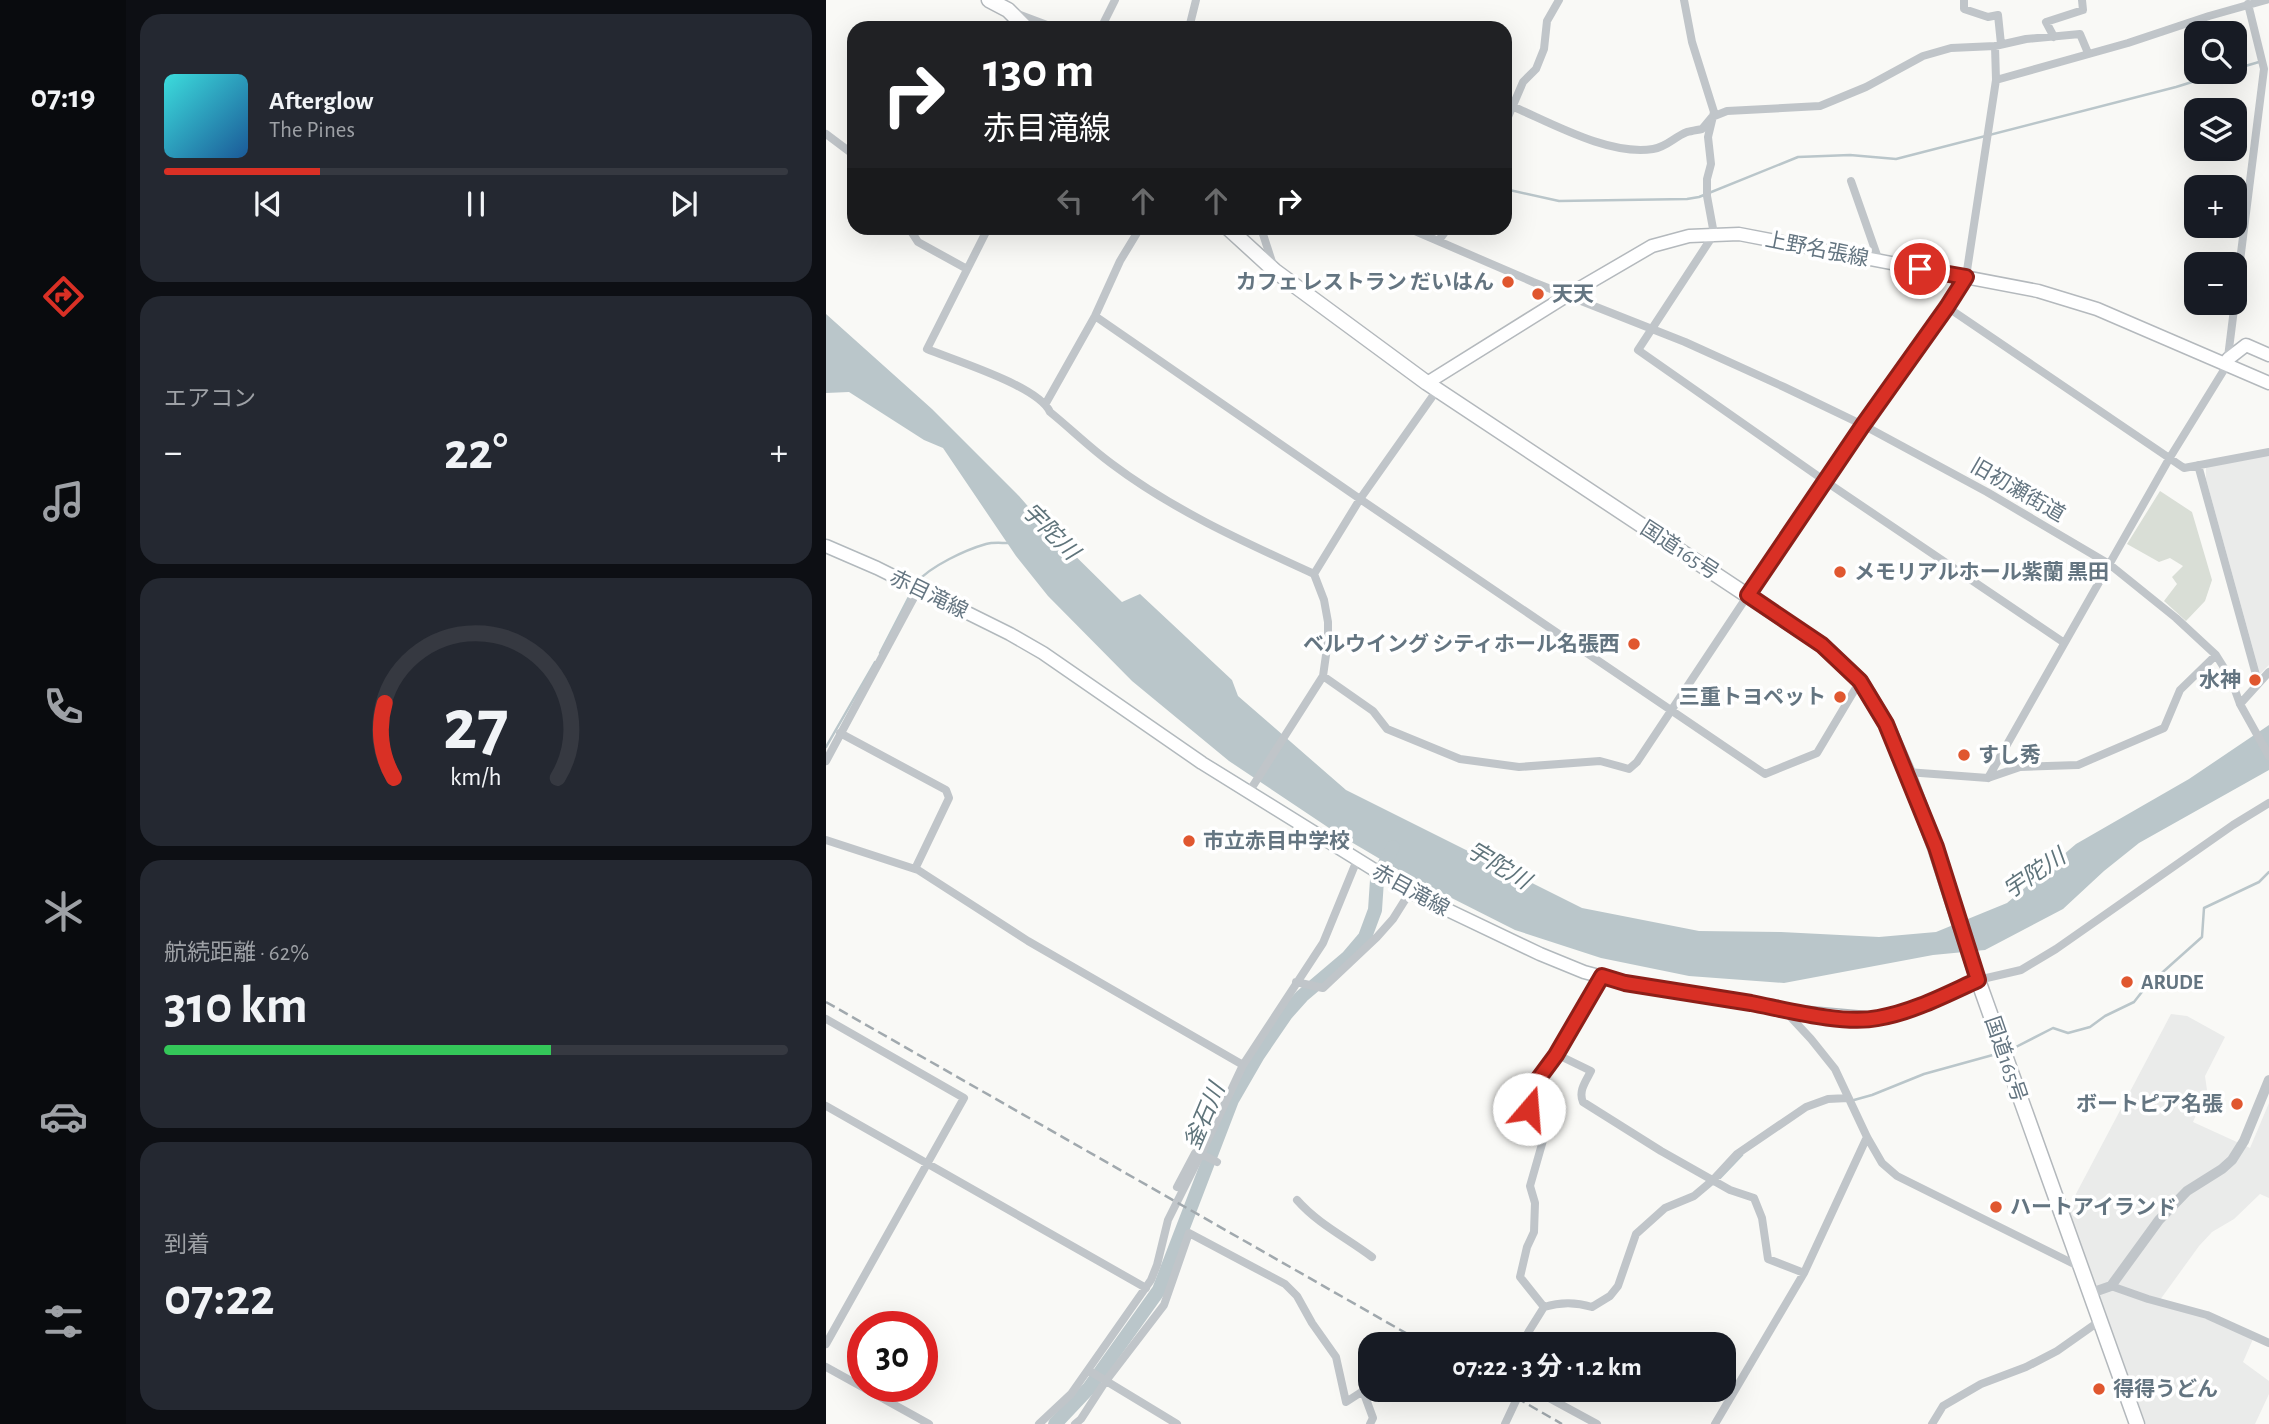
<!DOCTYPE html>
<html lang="ja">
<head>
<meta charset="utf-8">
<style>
	body { margin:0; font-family:"Alegreya Sans","Noto Sans JP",sans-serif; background:#242831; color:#f1f3f6; height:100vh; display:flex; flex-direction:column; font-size:26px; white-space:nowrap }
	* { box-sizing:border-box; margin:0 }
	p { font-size:23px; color:#9ea1a6 }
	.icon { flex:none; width:38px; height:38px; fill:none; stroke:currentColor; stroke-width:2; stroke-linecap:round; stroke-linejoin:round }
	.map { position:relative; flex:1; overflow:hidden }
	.sheet { display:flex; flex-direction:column; gap:14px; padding:14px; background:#0d0f14; width:700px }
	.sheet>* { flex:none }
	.guide { position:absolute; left:21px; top:21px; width:665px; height:214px; border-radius:21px; box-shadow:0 7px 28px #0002; background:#202124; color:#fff; overflow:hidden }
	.fabs { position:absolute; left:1358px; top:21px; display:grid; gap:14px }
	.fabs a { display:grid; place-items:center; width:63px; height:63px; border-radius:14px; background:#171b24; box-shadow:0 7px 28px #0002; font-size:35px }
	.speed { position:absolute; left:21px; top:1311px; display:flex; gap:14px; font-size:35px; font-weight:700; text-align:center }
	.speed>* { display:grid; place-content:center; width:91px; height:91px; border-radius:50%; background:#171b24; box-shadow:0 7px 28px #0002; line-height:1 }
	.speed .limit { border:10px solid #d22; background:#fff; color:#111 }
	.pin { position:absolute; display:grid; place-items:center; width:60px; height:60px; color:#fff; margin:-30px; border:4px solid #fff; border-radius:50%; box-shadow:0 2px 7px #0007 }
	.me { position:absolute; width:77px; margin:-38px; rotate:18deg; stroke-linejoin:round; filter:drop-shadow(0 0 5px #0008) }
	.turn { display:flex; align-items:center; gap:24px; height:147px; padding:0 21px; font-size:32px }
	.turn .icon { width:91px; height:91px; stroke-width:2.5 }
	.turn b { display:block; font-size:49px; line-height:60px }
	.lanes { display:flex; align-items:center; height:66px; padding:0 21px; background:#0003; justify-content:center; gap:35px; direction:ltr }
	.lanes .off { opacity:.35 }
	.big { font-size:52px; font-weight:700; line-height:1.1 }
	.sheet .card { flex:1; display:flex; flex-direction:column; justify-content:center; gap:10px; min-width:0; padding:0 24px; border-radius:21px; background:#242831 }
	.sheet .dial { align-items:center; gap:0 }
	.dial svg { height:182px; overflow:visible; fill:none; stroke:#363941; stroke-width:7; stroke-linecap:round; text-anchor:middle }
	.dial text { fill:#f1f3f6; stroke:none }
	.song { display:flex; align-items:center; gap:21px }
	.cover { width:84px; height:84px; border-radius:10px; background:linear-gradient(135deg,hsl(180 70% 55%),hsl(210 70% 35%)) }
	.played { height:7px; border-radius:4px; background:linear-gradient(90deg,#d93025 25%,#363941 25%) }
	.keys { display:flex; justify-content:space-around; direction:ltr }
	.heat { display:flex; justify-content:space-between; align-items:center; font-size:38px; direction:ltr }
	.charge { height:10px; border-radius:5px; background:linear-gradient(90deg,#34c759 62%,#363941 0) }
	.trip { position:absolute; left:532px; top:1332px; width:378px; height:70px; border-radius:21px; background:#171b24; box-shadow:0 7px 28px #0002; font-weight:700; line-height:70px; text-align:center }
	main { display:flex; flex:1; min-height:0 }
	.menu { display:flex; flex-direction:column; width:126px; justify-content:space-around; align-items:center; background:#090b0e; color:#9ea1a6 }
	.menu .icon { width:49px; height:49px }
	.menu .selected { color:#d93025 }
	.menu b { font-size:32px; color:#f1f3f6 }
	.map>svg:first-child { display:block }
	.built { fill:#eaebea }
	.green { fill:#d9ded6 }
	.water { fill:#bac6ca }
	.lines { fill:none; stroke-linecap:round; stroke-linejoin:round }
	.stream { stroke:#bac6ca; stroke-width:2.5 }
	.river { stroke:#bac6ca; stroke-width:14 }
	.secondary-casing { stroke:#b2b9bd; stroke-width:15 }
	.primary-casing { stroke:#b4b9bd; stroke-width:15 }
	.trunk-casing { stroke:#b3b8bc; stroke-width:17 }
	.minor { stroke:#c0c5c9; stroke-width:8 }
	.tertiary { stroke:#c0c5c9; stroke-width:10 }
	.secondary { stroke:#fff; stroke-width:12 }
	.primary { stroke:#fff; stroke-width:12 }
	.trunk { stroke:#fff; stroke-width:14 }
	.rail { stroke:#a1a9ae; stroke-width:2.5; stroke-dasharray:10 5; stroke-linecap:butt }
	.route-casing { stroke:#8d1f18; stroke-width:18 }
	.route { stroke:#d93025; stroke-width:12 }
	.poi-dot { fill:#e0572f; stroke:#fff; stroke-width:2.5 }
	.labels { text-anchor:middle; stroke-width:7; stroke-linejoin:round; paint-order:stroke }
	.street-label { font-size:21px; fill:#647581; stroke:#fff }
	.poi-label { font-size:21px; font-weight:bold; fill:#647581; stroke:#fff; text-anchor:start }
	.water-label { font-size:23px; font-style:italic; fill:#5f747b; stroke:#fff }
</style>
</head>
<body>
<main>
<nav class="menu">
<b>07:19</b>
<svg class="icon selected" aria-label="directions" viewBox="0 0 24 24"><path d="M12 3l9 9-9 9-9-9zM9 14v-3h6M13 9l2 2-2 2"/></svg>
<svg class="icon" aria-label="music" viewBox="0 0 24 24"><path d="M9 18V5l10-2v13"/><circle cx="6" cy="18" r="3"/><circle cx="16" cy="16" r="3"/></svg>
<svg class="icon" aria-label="phone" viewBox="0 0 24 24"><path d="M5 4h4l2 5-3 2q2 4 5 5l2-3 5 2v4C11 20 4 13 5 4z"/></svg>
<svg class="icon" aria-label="climate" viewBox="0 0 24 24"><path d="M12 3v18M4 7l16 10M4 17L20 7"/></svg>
<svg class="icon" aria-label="car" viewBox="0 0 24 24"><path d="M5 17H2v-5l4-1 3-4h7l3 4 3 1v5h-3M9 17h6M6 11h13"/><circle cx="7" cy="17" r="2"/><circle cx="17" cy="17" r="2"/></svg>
<svg class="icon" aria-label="filters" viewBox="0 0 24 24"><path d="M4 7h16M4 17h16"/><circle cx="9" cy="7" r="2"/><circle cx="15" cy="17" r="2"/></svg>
</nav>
<section class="sheet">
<div class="card">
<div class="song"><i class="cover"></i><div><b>Afterglow</b><p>The Pines</p></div></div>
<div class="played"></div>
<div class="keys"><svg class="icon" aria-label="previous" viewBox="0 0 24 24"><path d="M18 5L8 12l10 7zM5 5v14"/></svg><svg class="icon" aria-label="pause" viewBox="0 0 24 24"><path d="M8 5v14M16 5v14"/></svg><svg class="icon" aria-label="next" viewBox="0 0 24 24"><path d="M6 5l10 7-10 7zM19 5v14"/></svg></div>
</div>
<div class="card"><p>エアコン</p>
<div class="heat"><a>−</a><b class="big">22°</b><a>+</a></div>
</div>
<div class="card dial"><svg viewBox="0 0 100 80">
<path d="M14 69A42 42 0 1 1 86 69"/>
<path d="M14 69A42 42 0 0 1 10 36" stroke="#d93025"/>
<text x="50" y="56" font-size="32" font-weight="700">27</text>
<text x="50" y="72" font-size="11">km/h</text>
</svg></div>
<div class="card"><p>航続距離 · 62%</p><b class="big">310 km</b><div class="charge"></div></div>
<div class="card"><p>到着</p><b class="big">07:22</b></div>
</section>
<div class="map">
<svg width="1443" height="1424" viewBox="0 0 1443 1424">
	<rect width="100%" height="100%" fill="#f9f9f6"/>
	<path class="built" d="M1443,455V665L1434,674L1380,479V467Z
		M1345,1014L1361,1016L1399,1037L1379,1076L1381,1090L1367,1122L1424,1148L1443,1103V1198L1434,1194L1408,1219L1386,1232L1373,1246L1331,1304L1380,1318L1427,1339L1417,1362L1443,1381V1394L1429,1424H1320L1242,1209Z"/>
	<path class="green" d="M1334,491L1366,512L1386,580L1379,601L1360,621L1338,601L1351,584L1346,577L1357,566L1344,558L1333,562L1301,544Z"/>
	<path class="water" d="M0,314L106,409L193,496L220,527L296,602L314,594L406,680L412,696L520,790L756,908L873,931L955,932L1053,937L1110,932L1181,903L1250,844L1363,779L1443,725V770L1313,843L1278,871L1237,909L1159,950L1107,955L958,983L863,976L775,958L689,930L588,879L515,836L403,761L306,681L222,596L190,556L117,448L98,440L23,392L0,393Z"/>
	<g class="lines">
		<path class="stream" d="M1409,69L1433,62
			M679,189L733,201L861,199L873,197L972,157L1024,155L1070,159L1350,87L1398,72
			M91,582C105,566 139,550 160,544C167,542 175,543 182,543
			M54,653L86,591
			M0,747L49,662
			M1184,1050L1227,1028L1242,1033L1264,1027L1279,1016L1308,1002L1319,988L1376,937L1378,908L1433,882L1443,872
			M1028,1100L1046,1095L1098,1074L1174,1053
			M894,1178L916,1155"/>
		<path class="river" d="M229,1424L263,1388L333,1290L406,1100L432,1055L460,1014L476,996L522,957L539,937L549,910L551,880L567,847"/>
		<defs>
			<path id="secondary" d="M0,546L51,568L184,634L217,653L376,763L584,892L714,954L758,972L799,983L929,1004L959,1011L1049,1019L1075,1013L1104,1002L1152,980"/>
			<path id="primary" d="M1402,359L1420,345L1443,355
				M601,383L742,295L826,246L863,236L913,234L1212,291L1271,309L1443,383"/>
			<path id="trunk" d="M163,0L182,10L200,28
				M402,228L449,271L601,383L996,645L1034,681L1060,724L1081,772L1109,847L1152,980L1311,1424"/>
		</defs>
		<use href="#secondary" class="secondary-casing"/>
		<use href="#primary" class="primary-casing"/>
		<use href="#trunk" class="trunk-casing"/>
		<path class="minor" d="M858,0L866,42L888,112L882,137L885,164L881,179V196L888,234L812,350L999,481L1237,642
			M1138,0V9L1162,17L1172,15L1175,44
			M189,13L229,28
			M275,28L289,0
			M363,28L370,0
			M1228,37L1220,22L1257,10L1256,0
			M1170,80L1302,43L1383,16L1440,0
			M688,107C727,124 784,156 827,149C841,147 848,137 861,132C865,131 871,130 876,129L886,117L901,111L994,106L1040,87L1097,56L1125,48L1169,46L1200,39L1254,34L1262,53
			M679,124L697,82L710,69L718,49L721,21L733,0
			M0,134L28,155
			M1025,181L1053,261
			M83,228L92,242L141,269
			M162,228L101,349C130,361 212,386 224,412C245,429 264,448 286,464C347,510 418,542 488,574L498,600L502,622V641L497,676L423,792
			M435,228L448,268
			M582,228L707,282L859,342L958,387L1037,425L1161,492L1283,564L1350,618L1390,655L1405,679L1414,704L1443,756
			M613,240L622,228
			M1121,307L1358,468L1443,452
			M269,316L534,499L939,774L991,753L1034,681
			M220,403L269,316L294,261L314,228
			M1372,465L1432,682
			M488,574L534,499L611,390
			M497,676L547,711L561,729L634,759L693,767L774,761L803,769L811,762L922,595L1140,277L1170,80L1169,46
			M1414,704L1443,672
			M14,733L120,790L123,798L89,869
			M0,761L92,590
			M1081,772L1162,778L1194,767L1252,765L1338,728L1354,690L1390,655
			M1162,778L1343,459L1401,365L1438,69L1422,4
			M0,840L92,870L202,941L417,1065
			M1152,980L1195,970L1230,949L1407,825L1443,803
			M470,982L497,988L551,937L567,919L584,892
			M959,1011L985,1039L1009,1069L1041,1137L1056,1163L1071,1176L1254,1267
			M0,1019L138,1098L0,1344
			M730,1054L765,1071C760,1081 752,1091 757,1102L835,1151L904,1190L928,1198L936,1218L942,1259L978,1273
			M0,1106L320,1288
			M351,1187L369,1153L375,1154L417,1065L497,943L531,860
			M471,1200C492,1224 521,1238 546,1257
			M1285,1286L1322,1299L1381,1315L1443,1343
			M718,1307L694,1277L701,1247L708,1232L709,1203L704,1186L718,1137L703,1109L705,1089L730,1054L776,976
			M695,1344L718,1307C734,1302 750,1302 766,1307L784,1296L792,1286L810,1234L839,1208L868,1196L887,1180L911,1154L980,1107L1002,1099L1022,1098
			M0,1367L103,1424
			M262,1370L351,1424
			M699,1390L723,1398L771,1424
			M213,1424L245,1394L325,1280L331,1265L342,1220L375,1154L391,1162
			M249,1424L255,1419L279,1382L338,1305L363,1233L459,1284L471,1296L486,1323L510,1357L520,1402L537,1391L547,1418L544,1424
			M679,1424L695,1390
			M889,1424L978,1273L1041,1137
			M1106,1424L1117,1406L1155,1384L1200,1367L1231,1351L1275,1320"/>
		<path class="tertiary" d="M1265,1293L1285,1286L1333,1220L1361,1191L1396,1169L1406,1160L1418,1141L1443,1080"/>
		<use href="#secondary" class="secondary"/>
		<use href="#primary" class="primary"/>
		<use href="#trunk" class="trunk"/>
		<path class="rail" d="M0,1002L599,1344
			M677,1390L736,1424"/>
	</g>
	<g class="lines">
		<defs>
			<path id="route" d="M703,1109L705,1089L730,1055L776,976L799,983C841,990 883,996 925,1003C961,1010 1017,1025 1052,1018C1087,1012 1119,995 1152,980L1110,847L1060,724L1034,681L996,645L922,595L1037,425L1121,307L1140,277L1094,269"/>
		</defs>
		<use href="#route" class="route-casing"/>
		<use href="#route" class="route"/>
	</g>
	<g class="poi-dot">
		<circle cx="682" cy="282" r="7"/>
		<circle cx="712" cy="294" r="7"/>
		<circle cx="1014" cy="572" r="7"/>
		<circle cx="808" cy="644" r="7"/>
		<circle cx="1429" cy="680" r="7"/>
		<circle cx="1014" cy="697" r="7"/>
		<circle cx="1138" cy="755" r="7"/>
		<circle cx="363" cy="841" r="7"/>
		<circle cx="1301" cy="982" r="7"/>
		<circle cx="1411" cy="1104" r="7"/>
		<circle cx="1170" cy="1207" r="7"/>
		<circle cx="1273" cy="1389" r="7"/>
	</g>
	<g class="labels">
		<g class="street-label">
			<text transform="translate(991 249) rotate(11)" y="7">上野名張線</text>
			<text transform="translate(1192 490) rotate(30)" y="7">旧初瀬街道</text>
			<text transform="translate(854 550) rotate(33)" y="7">国道165号</text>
			<text transform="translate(103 594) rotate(26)" y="7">赤目滝線</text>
			<text transform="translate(585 890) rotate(29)" y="7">赤目滝線</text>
			<text transform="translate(1180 1059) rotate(71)" y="7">国道165号</text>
		</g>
		<g class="poi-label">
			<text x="668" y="289" text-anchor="end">カフェ レストラン だいはん</text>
			<text x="726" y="301">天天</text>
			<text x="1028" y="579">メモリアルホール紫蘭 黒田</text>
			<text x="794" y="651" text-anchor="end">ベルウイング シティホール名張西</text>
			<text x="1415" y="687" text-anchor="end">水神</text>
			<text x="1000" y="704" text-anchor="end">三重トヨペット</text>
			<text x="1152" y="762">すし秀</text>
			<text x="377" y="848">市立赤目中学校</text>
			<text x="1315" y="989">ARUDE</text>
			<text x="1397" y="1111" text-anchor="end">ボートピア名張</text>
			<text x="1184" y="1214">ハートアイランド</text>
			<text x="1287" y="1396">得得うどん</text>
		</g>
		<g class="water-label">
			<text transform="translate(225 531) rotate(45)" y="8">宇陀川</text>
			<text transform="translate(673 865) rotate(31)" y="8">宇陀川</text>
			<text transform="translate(1208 873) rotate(-34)" y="8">宇陀川</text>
			<text transform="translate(378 1116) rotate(-67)" y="8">釜石川</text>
		</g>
	</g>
</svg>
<div class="fabs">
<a><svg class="icon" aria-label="search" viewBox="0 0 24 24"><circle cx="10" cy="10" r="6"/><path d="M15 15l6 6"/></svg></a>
<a><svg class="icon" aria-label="layers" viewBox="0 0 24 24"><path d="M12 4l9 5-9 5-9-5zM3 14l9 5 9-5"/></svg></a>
<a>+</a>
<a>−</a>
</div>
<div class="speed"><div class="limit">30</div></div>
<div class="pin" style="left:1094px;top:269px;background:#d93025"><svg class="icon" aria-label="arrive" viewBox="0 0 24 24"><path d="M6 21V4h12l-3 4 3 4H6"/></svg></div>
<svg class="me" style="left:703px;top:1109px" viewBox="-20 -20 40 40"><circle r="19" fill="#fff"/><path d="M0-13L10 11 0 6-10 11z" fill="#d93025"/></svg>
<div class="trip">07:22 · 3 分 · 1.2 km</div>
<div class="guide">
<div class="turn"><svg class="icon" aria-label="right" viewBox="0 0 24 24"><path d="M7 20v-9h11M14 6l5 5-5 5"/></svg><div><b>130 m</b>赤目滝線</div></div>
<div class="lanes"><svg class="icon off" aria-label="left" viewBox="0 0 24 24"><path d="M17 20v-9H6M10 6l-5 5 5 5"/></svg><svg class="icon off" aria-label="ahead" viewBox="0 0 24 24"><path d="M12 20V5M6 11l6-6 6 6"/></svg><svg class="icon off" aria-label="ahead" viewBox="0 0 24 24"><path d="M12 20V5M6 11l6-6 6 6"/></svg><svg class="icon" aria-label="right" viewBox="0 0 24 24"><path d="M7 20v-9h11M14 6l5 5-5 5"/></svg></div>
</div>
</div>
</main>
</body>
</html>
